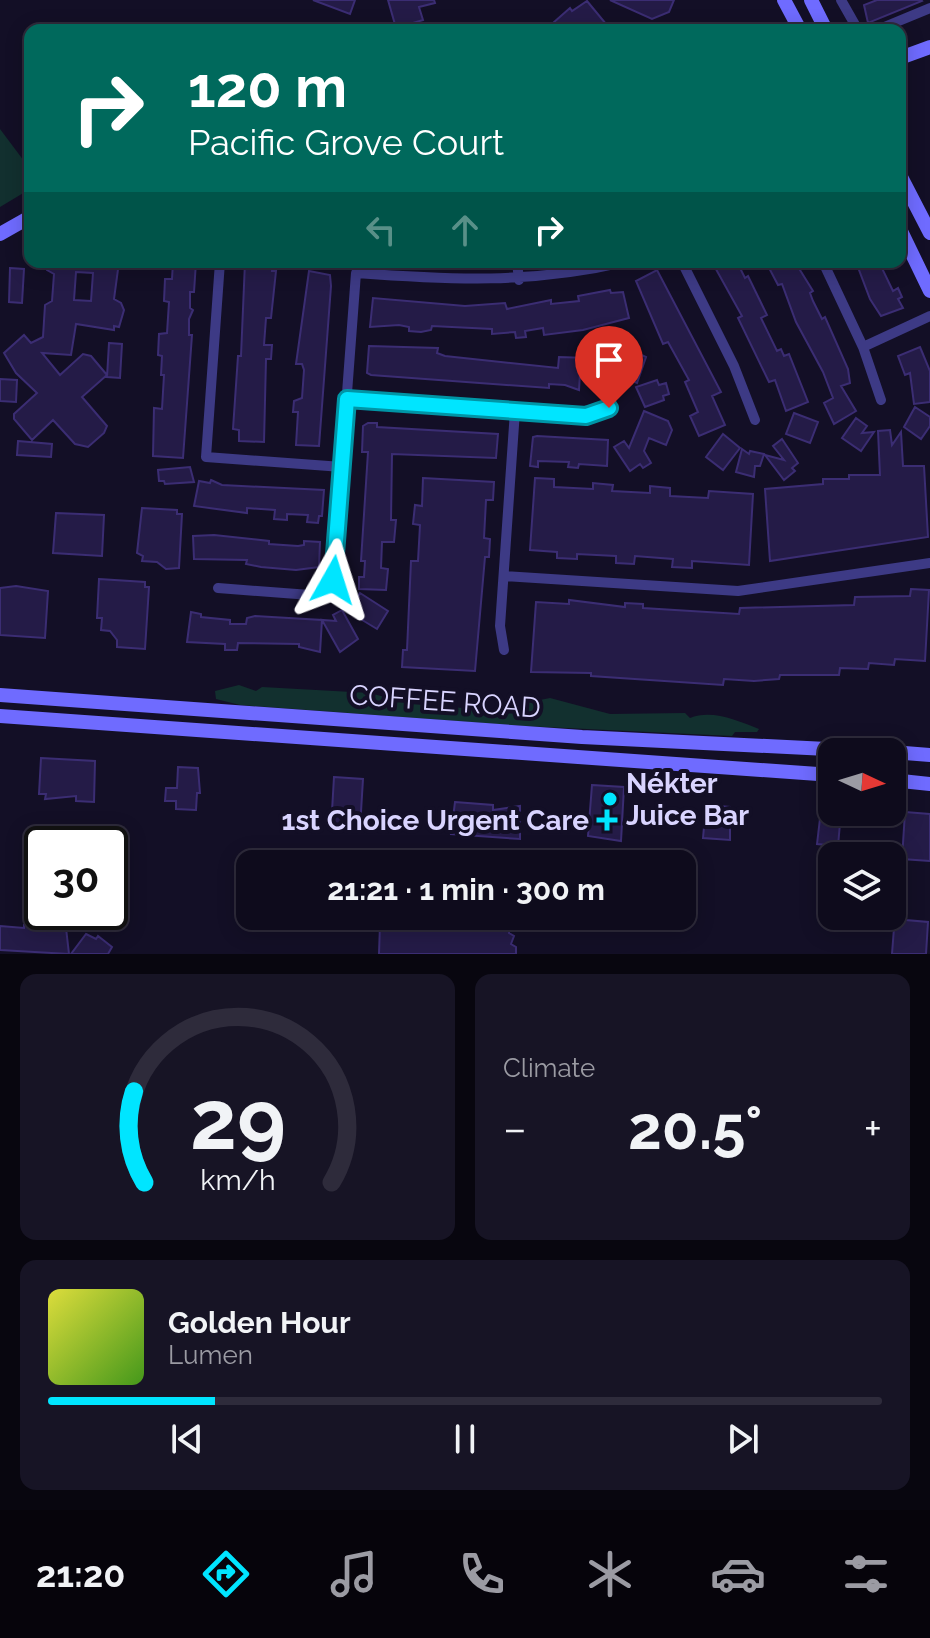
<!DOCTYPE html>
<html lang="en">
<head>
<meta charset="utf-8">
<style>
	body { margin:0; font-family:Raleway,sans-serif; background:#171425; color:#f1f3f6; height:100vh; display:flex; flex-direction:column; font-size:30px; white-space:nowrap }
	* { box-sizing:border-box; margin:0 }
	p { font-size:26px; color:#9b9ba3 }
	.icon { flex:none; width:44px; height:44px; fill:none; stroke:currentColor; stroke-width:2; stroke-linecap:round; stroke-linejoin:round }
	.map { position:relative; height:954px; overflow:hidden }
	.panel { display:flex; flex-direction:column; gap:20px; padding:20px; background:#08060f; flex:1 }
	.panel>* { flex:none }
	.banner { position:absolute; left:24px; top:24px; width:882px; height:244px; border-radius:16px; box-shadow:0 4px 20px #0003,0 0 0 2px #2e2b3b; background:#00695c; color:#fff; overflow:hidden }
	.needle { width:52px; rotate:94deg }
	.controls { position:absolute; left:818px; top:738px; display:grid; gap:16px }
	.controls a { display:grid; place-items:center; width:88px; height:88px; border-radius:16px; background:#0e0b1c; box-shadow:0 4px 20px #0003,0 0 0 2px #2e2b3b; font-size:40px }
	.speed { position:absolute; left:24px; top:826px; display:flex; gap:16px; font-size:40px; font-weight:700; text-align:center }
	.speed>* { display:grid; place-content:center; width:104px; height:104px; border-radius:50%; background:#0e0b1c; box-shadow:0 4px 20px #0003,0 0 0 2px #2e2b3b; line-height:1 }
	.speed .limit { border:4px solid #111; border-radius:12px; background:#fff; color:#111 }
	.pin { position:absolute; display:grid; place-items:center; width:68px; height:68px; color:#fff; margin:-82px -34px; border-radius:50% 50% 50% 0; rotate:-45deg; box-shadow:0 0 8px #0007 }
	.pin .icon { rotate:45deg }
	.me { position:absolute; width:88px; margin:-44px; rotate:6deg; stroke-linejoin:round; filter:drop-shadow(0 0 6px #0008) }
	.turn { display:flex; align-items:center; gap:28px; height:168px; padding:0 32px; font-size:36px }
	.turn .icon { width:104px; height:104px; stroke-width:2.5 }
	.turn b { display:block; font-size:56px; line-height:68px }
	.lanes { display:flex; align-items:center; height:76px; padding:0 32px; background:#0003; justify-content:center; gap:40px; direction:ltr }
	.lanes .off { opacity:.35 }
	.big { font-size:60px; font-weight:700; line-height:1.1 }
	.panel .card { flex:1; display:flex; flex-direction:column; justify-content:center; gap:12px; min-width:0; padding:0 28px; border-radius:16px; background:#171425 }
	.panel .dial { align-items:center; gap:0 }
	.dial svg { height:208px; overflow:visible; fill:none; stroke:#2e2b3b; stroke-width:7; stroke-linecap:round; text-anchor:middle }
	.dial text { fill:#f1f3f6; stroke:none }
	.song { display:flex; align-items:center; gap:24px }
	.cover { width:96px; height:96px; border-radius:12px; background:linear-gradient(135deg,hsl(60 70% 55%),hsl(100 70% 35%)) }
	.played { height:8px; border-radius:4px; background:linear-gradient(90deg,#00e5ff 20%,#2e2b3b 20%) }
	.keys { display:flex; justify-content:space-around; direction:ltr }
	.heat { display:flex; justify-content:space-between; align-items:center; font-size:44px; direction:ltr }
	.panel .tiles { flex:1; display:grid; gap:20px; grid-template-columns:1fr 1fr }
	.card:last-child { grid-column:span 2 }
	.trip { position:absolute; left:236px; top:850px; width:460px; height:80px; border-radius:16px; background:#0e0b1c; box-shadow:0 4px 20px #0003,0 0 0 2px #2e2b3b; font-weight:700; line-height:80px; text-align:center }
	.tab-bar { display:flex; height:128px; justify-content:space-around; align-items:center; background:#06040b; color:#9b9ba3 }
	.tab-bar .icon { width:56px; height:56px }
	.tab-bar .selected { color:#00e5ff }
	.tab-bar b { font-size:36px; color:#f1f3f6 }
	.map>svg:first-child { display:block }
	.green { fill:#12302f }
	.building { fill:#241b47; stroke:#3b2d73; stroke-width:2; fill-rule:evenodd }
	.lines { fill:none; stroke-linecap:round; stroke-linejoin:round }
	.street { stroke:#3d3a85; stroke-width:10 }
	.secondary { stroke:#6f6bff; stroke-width:14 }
	.route-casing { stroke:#0095a6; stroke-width:20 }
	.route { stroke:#00e5ff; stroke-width:14 }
	.poi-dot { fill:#00e5ff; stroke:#130f26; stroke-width:3 }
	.labels { text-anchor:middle; stroke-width:8; stroke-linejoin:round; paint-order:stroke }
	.street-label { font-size:28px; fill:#d9d4ff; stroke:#130f26 }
	.poi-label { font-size:28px; font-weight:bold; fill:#d9d4ff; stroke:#130f26; text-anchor:start }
</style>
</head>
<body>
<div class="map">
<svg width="930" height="954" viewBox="0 0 930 954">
	<rect width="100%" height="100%" fill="#130f26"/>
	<path class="green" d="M0,129L30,169V189L0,207Z
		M239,685L256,691L262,687L370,693L410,704L490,710L550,698L610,714L685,713L690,718C711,709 737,720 759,729L757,732H735L732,736L524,726L240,705L216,699L215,691Z"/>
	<path class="building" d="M313,0H355L350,14Z
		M388,0H434L435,3L419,7L423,20L396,28Z
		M610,0H674L669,12L652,19Z
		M877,0H921L922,1L868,23L864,5Z
		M587,1L611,30H545L570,8L572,11Z
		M48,262H119L114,299L121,303L124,310L119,327L114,326V330L76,324L71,355L42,353L60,375L83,354L91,356L107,375L82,397L107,426L104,433L88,447L75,444L53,420L32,440L14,419V414L37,393L16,373L4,353L24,335L31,343L43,337L45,305L52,301L54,274L47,270ZM76,272L93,273L91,301L74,300Z
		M173,262H196L194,292H190V308L193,310L189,319V335H192L183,458L153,456L154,408L162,409L164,375H161L162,356L158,355L159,334L167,333L169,302L164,301L165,279H172Z
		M245,262H273L272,271H276L271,318H266L264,345H272L271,359H266L264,442L239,441V430L233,429L238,356H241Z
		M712,262H737L745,278L748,276L767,315L761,318L777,351L781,349L784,356L789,354L808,402L786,411L775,380L769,382L738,318L742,316Z
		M776,262H795L813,291L810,293L813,301L822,319L825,317L848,369L850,383L841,386L856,411L834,424L824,403L833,398L823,372L796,322L782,284L778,285L768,266Z
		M856,262H879L893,291L898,288L902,297L898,299L903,308L881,316L870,299Z
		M10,268L24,269L22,303L9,302Z
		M657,270L721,392L712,396L725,425L699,436L690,416L698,412L685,382L689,380L668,342L663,344L636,281Z
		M309,271L330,275L331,286L319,446L296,445L298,412H293L294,401L302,398L304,370L302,364H296Z
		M610,290L611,293L623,292L629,318L583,330L544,335L543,328L525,331L526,337L516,338L515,332L492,334V329L432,326L431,330L421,332L409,331V327L399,325L370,327L373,298L465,306L505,303L507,309L551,300V304L579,301L578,296Z
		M109,343L122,344L120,378L107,377Z
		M369,346L438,348L437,353L445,356L558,368L559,357L589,358L590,347L604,348V353L612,354L610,373L608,376L580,373L579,390L565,385L549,384V388L371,375L367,373Z
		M920,347L930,371V402L914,404L910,373L905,375L898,356Z
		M629,349L646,357L637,383L617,375Z
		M0,379L17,380L16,402L0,401Z
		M657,380L659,385L666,383L669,394L663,396L664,400L645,407L636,387Z
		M915,407L930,417V426L921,439L904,427Z
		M644,411L668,421L672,430L666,445L649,438L644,451L651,463L643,468L640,464L630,471L614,447L624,441L629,448Z
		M794,413L818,422L810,443L786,434Z
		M856,418L867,426L862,433L874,432L861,451L842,438Z
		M368,423H377V427L498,434L496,458L392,454L391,520H396L394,542H382L381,568L388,569L386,590L359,589V577H364L365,561H361L368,452H362L363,426Z
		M890,430L892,445L901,432L903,466H924L928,537L770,561L765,489L823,484V479H849V475H880L878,431Z
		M723,434L740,448L723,470L706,457Z
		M537,436L608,440L607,466L579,464L578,468L568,467L569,462L538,461V467L530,466L533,437Z
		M782,439L798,463L792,468L795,471L784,480L765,455L784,460L773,446Z
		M18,441L52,444L51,457L17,455Z
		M742,449L749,454L750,451L764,454L760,466H755L754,477L736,472Z
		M190,467L194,482L165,484L164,481H159L158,470Z
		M423,478L494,482L493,500H486L484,538L490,539L489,557H485L475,671L402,667L403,650H407L411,561H418L420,525L413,524L415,505L422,506Z
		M535,478L554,479V487L593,489V483L613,485L612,491L650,493V486L670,488V496L708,498L709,491L753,494L749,565L692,561V568L672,567L673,559L635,556L634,564L616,563V556L577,554V559L557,558V552L530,550Z
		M211,480L222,485L324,490L322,516H319L318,523L307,522L308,515L287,514V520L274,519L275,510L247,508V513L194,506L199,481L210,483Z
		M142,508L177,510V514H182L179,568L166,569L157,562L142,561L143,556L137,553Z
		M56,513L104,515L102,556L53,553Z
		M214,535L269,541V544L298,546L304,545V541L320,542L319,567L296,570L261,567L246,564L247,560L194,559L193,536Z
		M99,579L145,582V587H149L145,649L117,647V640L110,631L101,630L102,618H97Z
		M16,586L48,591L45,638L0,635V588Z
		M911,589L929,590L925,661L895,659L894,665L869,663L868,669L840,668L839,675H780L779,679L754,681L724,679L723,685L591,676V673L531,672L536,602L569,604V600L625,607V603L643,604V608L739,614L740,608L854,605L855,597L910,596Z
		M360,593L388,611L377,629L349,612Z
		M342,610L358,639L340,652L322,620L336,621L333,615Z
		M191,612L201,614V617L230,620V624H246L247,618L255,616L322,620L320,652L299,647V644L238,643L237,650H225V644L187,642Z
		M41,758L95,761L94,802L76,801V796L45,799L46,794H39Z
		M178,767L198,768L200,793H197L196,810L176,809V801H165L166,788H177Z
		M334,777L363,779L360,828H331Z
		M592,785L624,787L621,841L588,836Z
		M455,802L493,805V810L520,806V839L451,834Z
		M706,805L730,807V840L703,838Z
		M821,810L841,812L838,846L817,844Z
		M905,812L930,814V861L902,859Z
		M895,915L906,916V920L928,922L926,954H892Z
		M386,916H506L505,926H510L509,933L514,936L511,944L516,947V954H379L380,924H385Z
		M24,925L66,928L69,954L0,950V926L24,928Z
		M86,934L96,939L98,936L112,947L108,954H71Z"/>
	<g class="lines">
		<path class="street" d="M841,0L858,30
			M877,30L930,8
			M220,262L206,457L342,467
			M517,262L519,280
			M682,262L734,366L755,420
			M823,262L863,347L881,400
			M863,347L930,316
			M347,399L586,416L609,408
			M504,576L738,591L930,563
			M218,588L310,595L327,590L333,580L356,273C451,280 531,284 625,262
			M504,650L500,626L515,411"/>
		<path class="secondary" d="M784,0L800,30
			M811,0L826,30
			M900,58L930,47
			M900,175L930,233
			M900,229L930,291
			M0,234L30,217
			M0,695L582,737L887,752
			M0,716L832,775
			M892,752L930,755
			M892,780L930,784"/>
	</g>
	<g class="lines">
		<defs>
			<path id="route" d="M333,580L347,399L586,416L609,408"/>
		</defs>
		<use href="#route" class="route-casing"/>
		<use href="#route" class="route"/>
	</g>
	<g class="poi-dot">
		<circle cx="610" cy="799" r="8"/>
		<path d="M603 808h8v8h8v8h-8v8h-8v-8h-8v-8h8z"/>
	</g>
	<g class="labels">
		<g class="street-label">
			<text transform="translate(445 701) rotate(4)" y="10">COFFEE ROAD</text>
		</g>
		<g class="poi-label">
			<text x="626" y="793">Nékter<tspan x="626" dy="32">Juice Bar</tspan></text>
			<text x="589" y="830" text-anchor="end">1st Choice Urgent Care</text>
		</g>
	</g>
</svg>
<div class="controls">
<a><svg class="needle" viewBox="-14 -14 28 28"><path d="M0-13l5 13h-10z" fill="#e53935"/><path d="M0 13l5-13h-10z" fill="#9b9ba3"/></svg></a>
<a><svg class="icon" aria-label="layers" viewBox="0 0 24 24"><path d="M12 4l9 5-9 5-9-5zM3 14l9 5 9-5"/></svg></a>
</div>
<div class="speed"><div class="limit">30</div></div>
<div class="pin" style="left:609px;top:408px;background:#d93025"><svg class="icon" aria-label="arrive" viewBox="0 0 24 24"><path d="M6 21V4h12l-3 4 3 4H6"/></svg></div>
<svg class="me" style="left:333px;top:580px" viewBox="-20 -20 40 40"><path d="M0-17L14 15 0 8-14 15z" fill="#00e5ff" stroke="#fff" stroke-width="4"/></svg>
<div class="trip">21:21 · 1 min · 300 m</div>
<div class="banner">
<div class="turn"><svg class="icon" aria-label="right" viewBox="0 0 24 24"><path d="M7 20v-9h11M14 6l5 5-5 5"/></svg><div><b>120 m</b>Pacific Grove Court</div></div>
<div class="lanes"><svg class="icon off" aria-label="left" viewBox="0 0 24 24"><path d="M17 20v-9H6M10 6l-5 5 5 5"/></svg><svg class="icon off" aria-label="ahead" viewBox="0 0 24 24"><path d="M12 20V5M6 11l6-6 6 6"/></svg><svg class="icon" aria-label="right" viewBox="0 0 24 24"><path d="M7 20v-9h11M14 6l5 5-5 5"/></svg></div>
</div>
</div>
<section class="panel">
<div class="tiles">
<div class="card dial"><svg viewBox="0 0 100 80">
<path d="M14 69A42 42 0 1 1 86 69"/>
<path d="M14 69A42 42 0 0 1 10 34" stroke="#00e5ff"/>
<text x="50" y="56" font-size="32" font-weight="700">29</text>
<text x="50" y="72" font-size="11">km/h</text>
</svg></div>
<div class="card"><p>Climate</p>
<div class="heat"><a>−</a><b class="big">20.5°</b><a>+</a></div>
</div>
<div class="card">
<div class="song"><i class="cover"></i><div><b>Golden Hour</b><p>Lumen</p></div></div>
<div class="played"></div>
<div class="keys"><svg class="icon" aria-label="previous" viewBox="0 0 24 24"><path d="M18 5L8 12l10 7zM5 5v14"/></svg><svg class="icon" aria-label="pause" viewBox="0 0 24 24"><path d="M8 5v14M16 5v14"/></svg><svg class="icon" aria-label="next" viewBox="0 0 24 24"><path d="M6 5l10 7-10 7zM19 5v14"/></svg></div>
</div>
</div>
</section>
<nav class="tab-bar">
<b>21:20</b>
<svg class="icon selected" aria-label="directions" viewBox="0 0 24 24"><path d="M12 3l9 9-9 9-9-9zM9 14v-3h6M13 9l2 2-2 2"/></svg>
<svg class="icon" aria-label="music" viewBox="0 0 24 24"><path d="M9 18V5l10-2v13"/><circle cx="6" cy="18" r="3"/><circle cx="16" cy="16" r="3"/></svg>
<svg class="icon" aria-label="phone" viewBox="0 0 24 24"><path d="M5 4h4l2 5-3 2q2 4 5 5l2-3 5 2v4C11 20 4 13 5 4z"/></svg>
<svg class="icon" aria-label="climate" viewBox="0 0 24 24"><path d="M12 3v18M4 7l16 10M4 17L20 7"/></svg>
<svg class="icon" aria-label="car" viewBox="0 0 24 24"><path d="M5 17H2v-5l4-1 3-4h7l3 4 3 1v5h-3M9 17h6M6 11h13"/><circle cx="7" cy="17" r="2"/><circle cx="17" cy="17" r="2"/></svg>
<svg class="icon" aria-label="filters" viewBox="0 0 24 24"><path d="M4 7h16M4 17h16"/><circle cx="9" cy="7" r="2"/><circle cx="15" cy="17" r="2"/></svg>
</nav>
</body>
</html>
